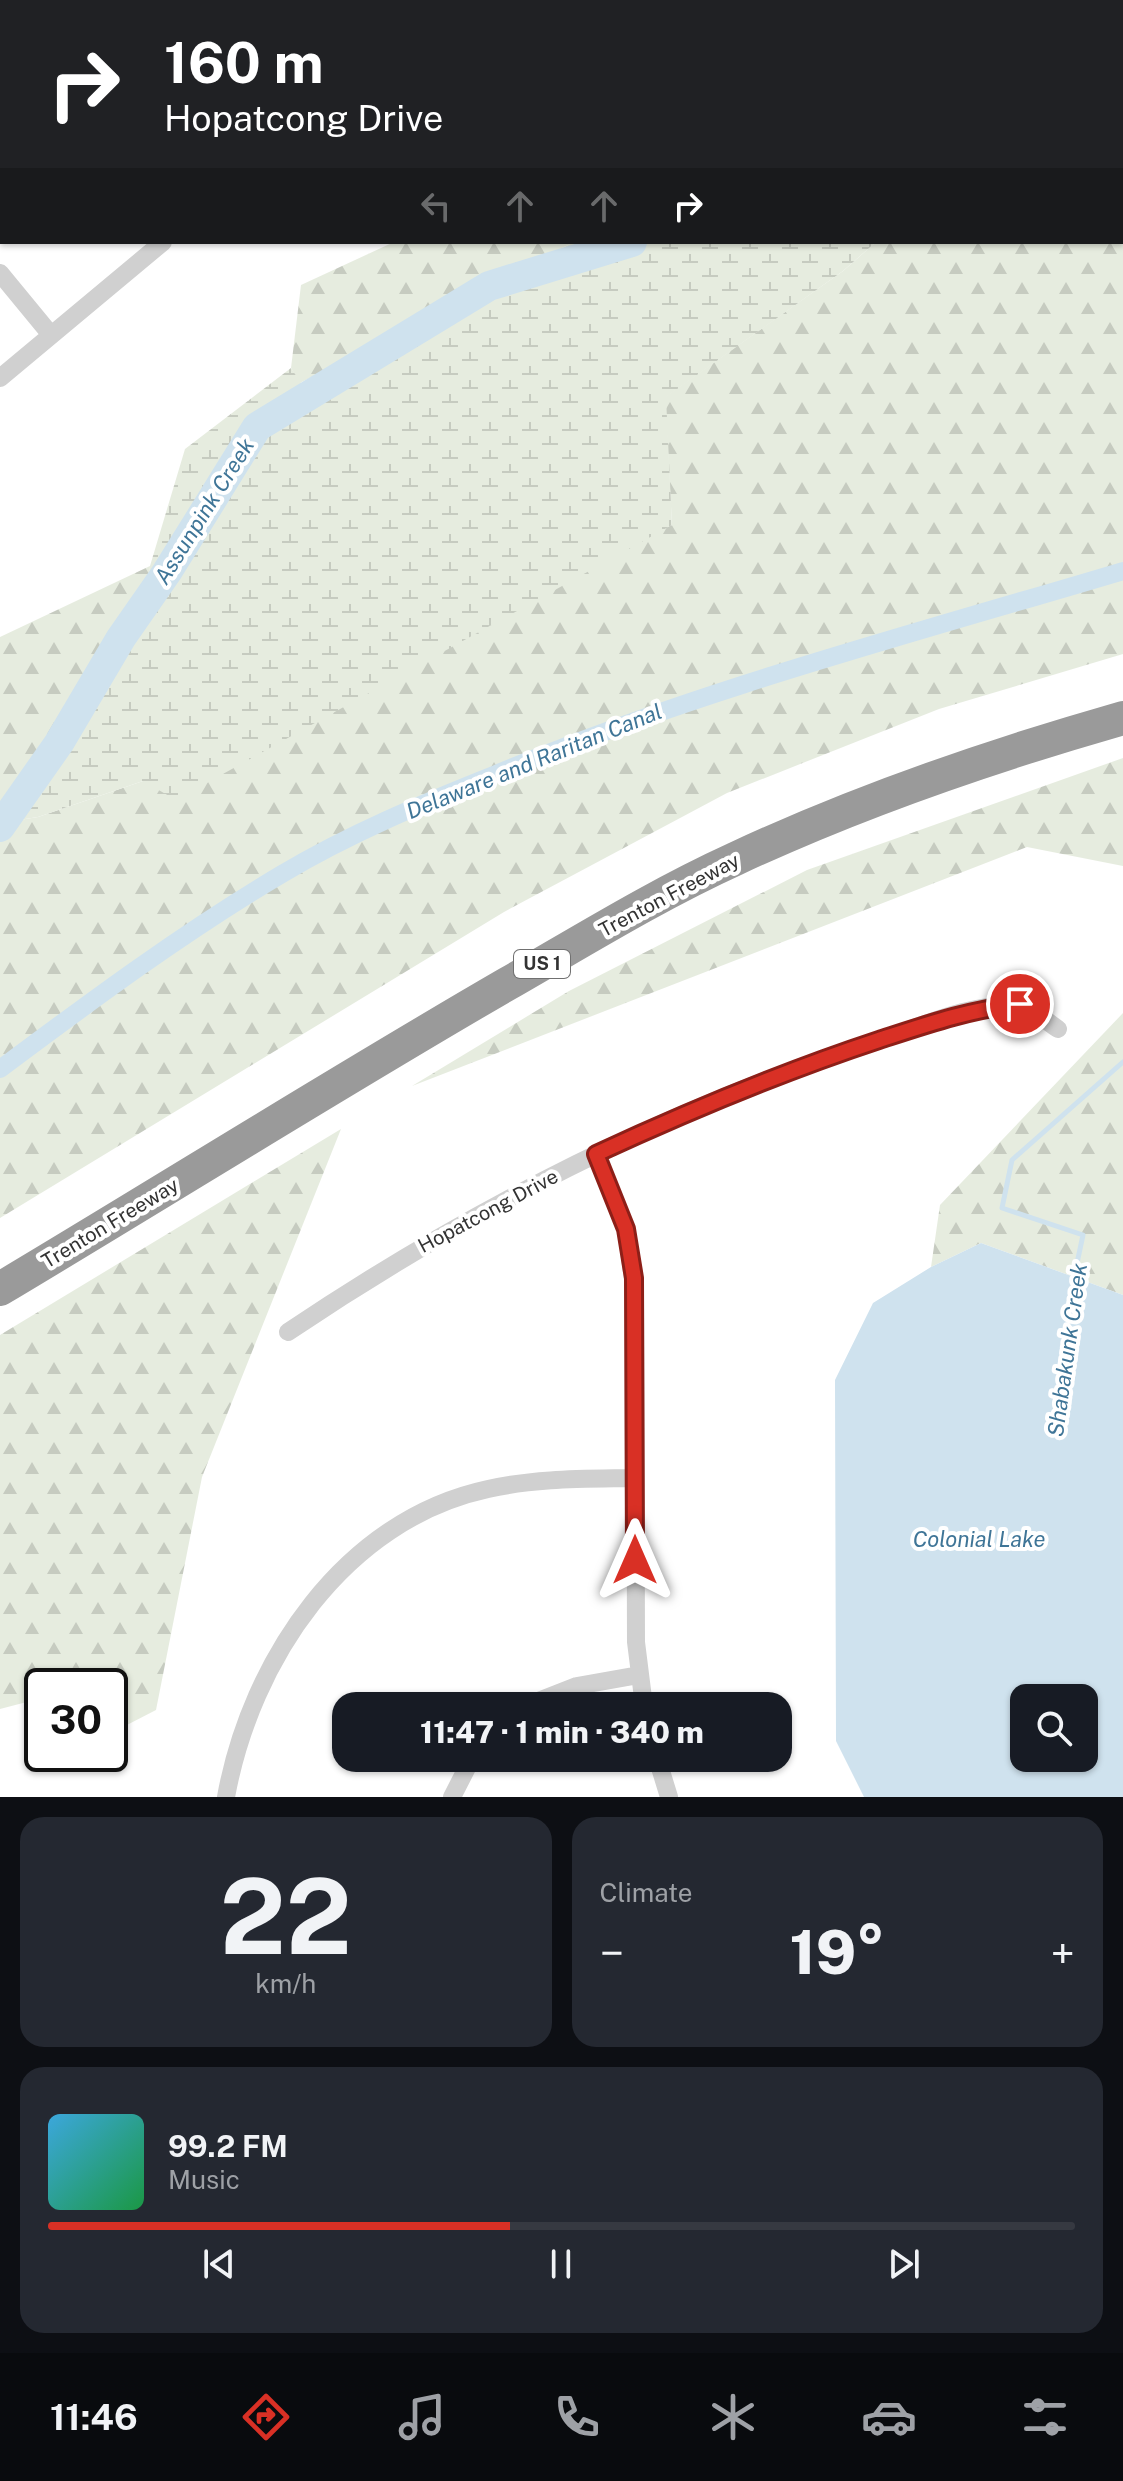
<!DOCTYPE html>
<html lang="en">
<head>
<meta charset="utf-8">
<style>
	body { margin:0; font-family:"Public Sans",sans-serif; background:#242831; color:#f1f3f6; height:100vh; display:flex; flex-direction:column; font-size:30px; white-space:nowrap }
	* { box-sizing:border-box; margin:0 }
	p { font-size:26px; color:#9ea1a6 }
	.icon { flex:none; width:44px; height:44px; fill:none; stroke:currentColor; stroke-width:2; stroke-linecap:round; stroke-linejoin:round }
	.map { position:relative; height:1797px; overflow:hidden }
	.panel { display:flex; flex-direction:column; gap:20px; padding:20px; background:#0d0f14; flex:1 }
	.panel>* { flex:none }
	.hud { position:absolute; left:0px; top:0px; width:1124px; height:244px; box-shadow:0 2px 6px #0004; background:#202124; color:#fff; overflow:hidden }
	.tools { position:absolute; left:1010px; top:1684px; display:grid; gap:16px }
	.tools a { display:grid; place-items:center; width:88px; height:88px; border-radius:16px; background:#171b24; box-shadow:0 2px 6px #0004; font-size:40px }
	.speed { position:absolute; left:24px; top:1668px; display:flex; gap:16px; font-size:40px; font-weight:700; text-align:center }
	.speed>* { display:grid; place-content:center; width:104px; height:104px; border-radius:50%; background:#171b24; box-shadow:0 2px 6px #0004; line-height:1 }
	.speed .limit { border:4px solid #111; border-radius:12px; background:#fff; color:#111 }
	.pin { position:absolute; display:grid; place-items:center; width:68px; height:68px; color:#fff; margin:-34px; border:4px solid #fff; border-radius:50%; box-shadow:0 2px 8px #0007 }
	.me { position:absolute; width:88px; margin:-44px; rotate:0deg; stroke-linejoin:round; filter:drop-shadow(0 0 6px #0008) }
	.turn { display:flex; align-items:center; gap:28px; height:168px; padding:0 32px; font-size:36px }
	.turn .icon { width:104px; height:104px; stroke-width:2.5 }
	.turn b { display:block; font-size:56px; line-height:68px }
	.lanes { display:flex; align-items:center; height:76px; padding:0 32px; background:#0003; justify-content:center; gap:40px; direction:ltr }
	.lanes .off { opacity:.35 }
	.big { font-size:60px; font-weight:800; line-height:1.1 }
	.panel .widget { flex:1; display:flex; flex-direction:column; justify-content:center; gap:12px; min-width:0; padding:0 28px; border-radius:24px; background:#242831 }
	.panel .dial { align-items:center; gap:0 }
	.dial b { font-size:104px; line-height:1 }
	.song { display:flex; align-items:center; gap:24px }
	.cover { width:96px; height:96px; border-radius:12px; background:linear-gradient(135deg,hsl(200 70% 55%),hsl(140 70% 35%)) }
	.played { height:8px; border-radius:4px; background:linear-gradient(90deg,#d93025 45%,#363941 45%) }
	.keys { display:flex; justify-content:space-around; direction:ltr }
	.heat { display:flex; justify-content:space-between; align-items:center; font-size:44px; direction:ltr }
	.panel .tiles { flex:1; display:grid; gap:20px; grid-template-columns:1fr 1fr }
	.widget:last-child { grid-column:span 2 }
	.trip { position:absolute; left:332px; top:1692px; width:460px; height:80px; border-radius:24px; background:#171b24; box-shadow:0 2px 6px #0004; font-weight:800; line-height:80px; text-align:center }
	.tab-bar { display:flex; height:128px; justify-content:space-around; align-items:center; background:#090b0e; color:#9ea1a6 }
	.tab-bar .icon { width:56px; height:56px }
	.tab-bar .current { color:#d93025 }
	.tab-bar b { font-size:36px; color:#f1f3f6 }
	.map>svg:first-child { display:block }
	.forest { fill:url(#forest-firs) }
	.wetland { fill:url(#wetland-marsh) }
	.water { fill:#cfe2ee; fill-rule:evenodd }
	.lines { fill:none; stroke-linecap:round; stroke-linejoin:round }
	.stream { stroke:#cfe2ee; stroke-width:5 }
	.canal { stroke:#cfe2ee; stroke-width:18 }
	.river { stroke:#cfe2ee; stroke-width:30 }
	.minor { stroke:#d0d0d0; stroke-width:18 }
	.motorway { stroke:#9a9a9a; stroke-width:34 }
	.route-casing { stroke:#8d1f18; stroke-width:20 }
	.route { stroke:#d93025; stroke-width:14 }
	.labels { text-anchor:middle; stroke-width:8; stroke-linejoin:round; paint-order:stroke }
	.shield { fill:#fff; stroke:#707070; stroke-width:2 }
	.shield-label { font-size:18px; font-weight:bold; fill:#333 }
	.street-label { font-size:20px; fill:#333; stroke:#fff }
	.water-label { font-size:22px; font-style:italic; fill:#3f7597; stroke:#fff }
</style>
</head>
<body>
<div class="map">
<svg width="1123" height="1797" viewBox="0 0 1123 1797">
	<defs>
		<pattern id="forest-firs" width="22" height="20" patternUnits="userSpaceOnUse" patternTransform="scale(2)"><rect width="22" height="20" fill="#e6ecdf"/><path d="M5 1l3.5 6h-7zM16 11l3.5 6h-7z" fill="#c6cbc0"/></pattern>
		<pattern id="wetland-marsh" width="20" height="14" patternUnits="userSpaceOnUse" patternTransform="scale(2)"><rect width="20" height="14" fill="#e6ecdf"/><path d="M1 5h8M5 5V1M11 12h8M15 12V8" fill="none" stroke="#c6cbc0"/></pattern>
	</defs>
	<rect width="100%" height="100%" fill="#fff"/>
	<path class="forest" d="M754,0H1063L750,2Z
		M1123,0V654L939,709L727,793L504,912L0,1218V823L38,817L143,781L672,525L665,397L843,271L876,242H1122V2H1119Z
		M394,242H574L300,383L291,368L301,285Z
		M150,566L148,614L113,676L56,722L0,817V637Z
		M1123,758V866L1027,847L412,1086L569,991L807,870Z
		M1123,1013V1295L981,1243L931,1267L940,1205Z
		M341,1129L202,1477L156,1710L123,1727L110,1718V1686H42V1698L0,1709V1335Z"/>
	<path class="wetland" d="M574,242H876L843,271L666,397L672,525L176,800L143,781L38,817L0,823V817L56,722L113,676L148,614L150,566L185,449L291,368L301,383Z"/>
	<path class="water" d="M981,1243L1123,1295V1797H864L836,1741L835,1380L873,1303L931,1267ZM1084,1698V1758H1024V1698Z"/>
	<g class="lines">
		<path class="stream" d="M1073,1282L1083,1235L1002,1208L1012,1160L1123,1062"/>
		<path class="canal" d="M0,1069C91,1001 184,932 282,874C349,834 423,803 496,774C699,690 912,634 1123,571"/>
		<path class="river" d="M1071,2L1073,0
			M0,827L59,743L121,638L167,572L257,427L489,286L632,242"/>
		<path class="minor" d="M423,0L424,2
			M59,2L61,0
			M452,2L454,0
			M0,51L2,49
			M0,273L51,335
			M0,378L163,242
			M596,1154L626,1229L635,1294L636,1642L644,1706
			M288,1332C471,1209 667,1109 877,1041C920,1027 971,1003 1017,1005C1029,1005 1047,1022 1058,1029
			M526,1706L577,1686L639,1675
			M657,1758L669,1797
			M226,1797C251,1660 344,1520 488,1489C536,1478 586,1479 635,1478
			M452,1797L472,1758"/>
		<path class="motorway" d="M0,1289C169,1188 336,1083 507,984C582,941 656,895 735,859C861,800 990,756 1123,718"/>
	</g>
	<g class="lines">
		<defs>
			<path id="route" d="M635,1560L634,1278L626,1229L596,1154C689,1111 782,1072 879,1040C925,1025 971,1009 1020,1004"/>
		</defs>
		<use href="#route" class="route-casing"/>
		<use href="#route" class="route"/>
	</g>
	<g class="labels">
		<rect class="shield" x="514" y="950" width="56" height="28" rx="6"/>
		<g class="shield-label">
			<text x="542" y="970">US 1</text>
		</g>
		<g class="street-label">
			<text transform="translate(669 895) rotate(-28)" y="7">Trenton Freeway</text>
			<text transform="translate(488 1211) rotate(-28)" y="7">Hopatcong Drive</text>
			<text transform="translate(110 1223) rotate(-31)" y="7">Trenton Freeway</text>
		</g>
		<g class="water-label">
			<text transform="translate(204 511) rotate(-58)" y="8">Assunpink Creek</text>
			<text transform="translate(534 761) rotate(-22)" y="8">Delaware and Raritan Canal</text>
			<text transform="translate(1067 1350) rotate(-82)" y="8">Shabakunk Creek</text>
			<text x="979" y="1547">Colonial Lake</text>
		</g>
	</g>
</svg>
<div class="tools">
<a><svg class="icon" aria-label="search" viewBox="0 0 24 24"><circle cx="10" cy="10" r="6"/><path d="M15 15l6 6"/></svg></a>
</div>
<div class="speed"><div class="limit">30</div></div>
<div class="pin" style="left:1020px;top:1004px;background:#d93025"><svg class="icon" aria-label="arrive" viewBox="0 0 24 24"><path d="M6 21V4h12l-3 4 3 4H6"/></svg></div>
<svg class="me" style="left:635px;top:1560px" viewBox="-20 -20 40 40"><path d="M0-17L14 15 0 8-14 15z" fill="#d93025" stroke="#fff" stroke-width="4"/></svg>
<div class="trip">11:47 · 1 min · 340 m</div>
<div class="hud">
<div class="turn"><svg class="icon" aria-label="right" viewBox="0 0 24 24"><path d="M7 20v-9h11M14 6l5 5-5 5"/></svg><div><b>160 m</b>Hopatcong Drive</div></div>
<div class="lanes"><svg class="icon off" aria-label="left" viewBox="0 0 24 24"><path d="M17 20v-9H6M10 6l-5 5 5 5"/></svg><svg class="icon off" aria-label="ahead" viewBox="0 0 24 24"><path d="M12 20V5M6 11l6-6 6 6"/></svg><svg class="icon off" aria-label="ahead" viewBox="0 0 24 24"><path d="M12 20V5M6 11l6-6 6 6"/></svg><svg class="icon" aria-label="right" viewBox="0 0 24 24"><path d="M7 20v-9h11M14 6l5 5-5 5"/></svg></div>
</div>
</div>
<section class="panel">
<div class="tiles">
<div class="widget dial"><b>22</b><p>km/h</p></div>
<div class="widget"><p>Climate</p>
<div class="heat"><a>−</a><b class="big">19°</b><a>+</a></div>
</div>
<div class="widget">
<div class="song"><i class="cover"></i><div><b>99.2 FM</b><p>Music</p></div></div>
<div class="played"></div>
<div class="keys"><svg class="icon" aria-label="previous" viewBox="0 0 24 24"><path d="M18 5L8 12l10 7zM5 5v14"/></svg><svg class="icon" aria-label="pause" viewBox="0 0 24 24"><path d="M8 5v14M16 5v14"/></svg><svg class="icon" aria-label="next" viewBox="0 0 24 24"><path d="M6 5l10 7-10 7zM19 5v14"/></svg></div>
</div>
</div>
</section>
<nav class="tab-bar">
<b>11:46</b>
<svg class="icon current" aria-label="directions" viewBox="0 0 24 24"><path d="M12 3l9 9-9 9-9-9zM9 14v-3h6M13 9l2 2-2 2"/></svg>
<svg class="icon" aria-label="music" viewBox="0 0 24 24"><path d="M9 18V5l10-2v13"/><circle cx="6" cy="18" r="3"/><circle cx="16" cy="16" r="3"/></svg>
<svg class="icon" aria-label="phone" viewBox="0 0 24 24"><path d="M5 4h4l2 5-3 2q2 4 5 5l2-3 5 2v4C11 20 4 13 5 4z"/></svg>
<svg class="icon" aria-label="climate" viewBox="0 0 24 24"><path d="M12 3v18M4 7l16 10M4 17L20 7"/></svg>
<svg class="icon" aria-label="car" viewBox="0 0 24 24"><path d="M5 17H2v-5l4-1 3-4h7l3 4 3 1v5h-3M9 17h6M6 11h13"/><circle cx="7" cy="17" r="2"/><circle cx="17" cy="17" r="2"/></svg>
<svg class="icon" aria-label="filters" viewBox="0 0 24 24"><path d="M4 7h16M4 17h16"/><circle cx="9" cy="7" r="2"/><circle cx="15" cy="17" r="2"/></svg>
</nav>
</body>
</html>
